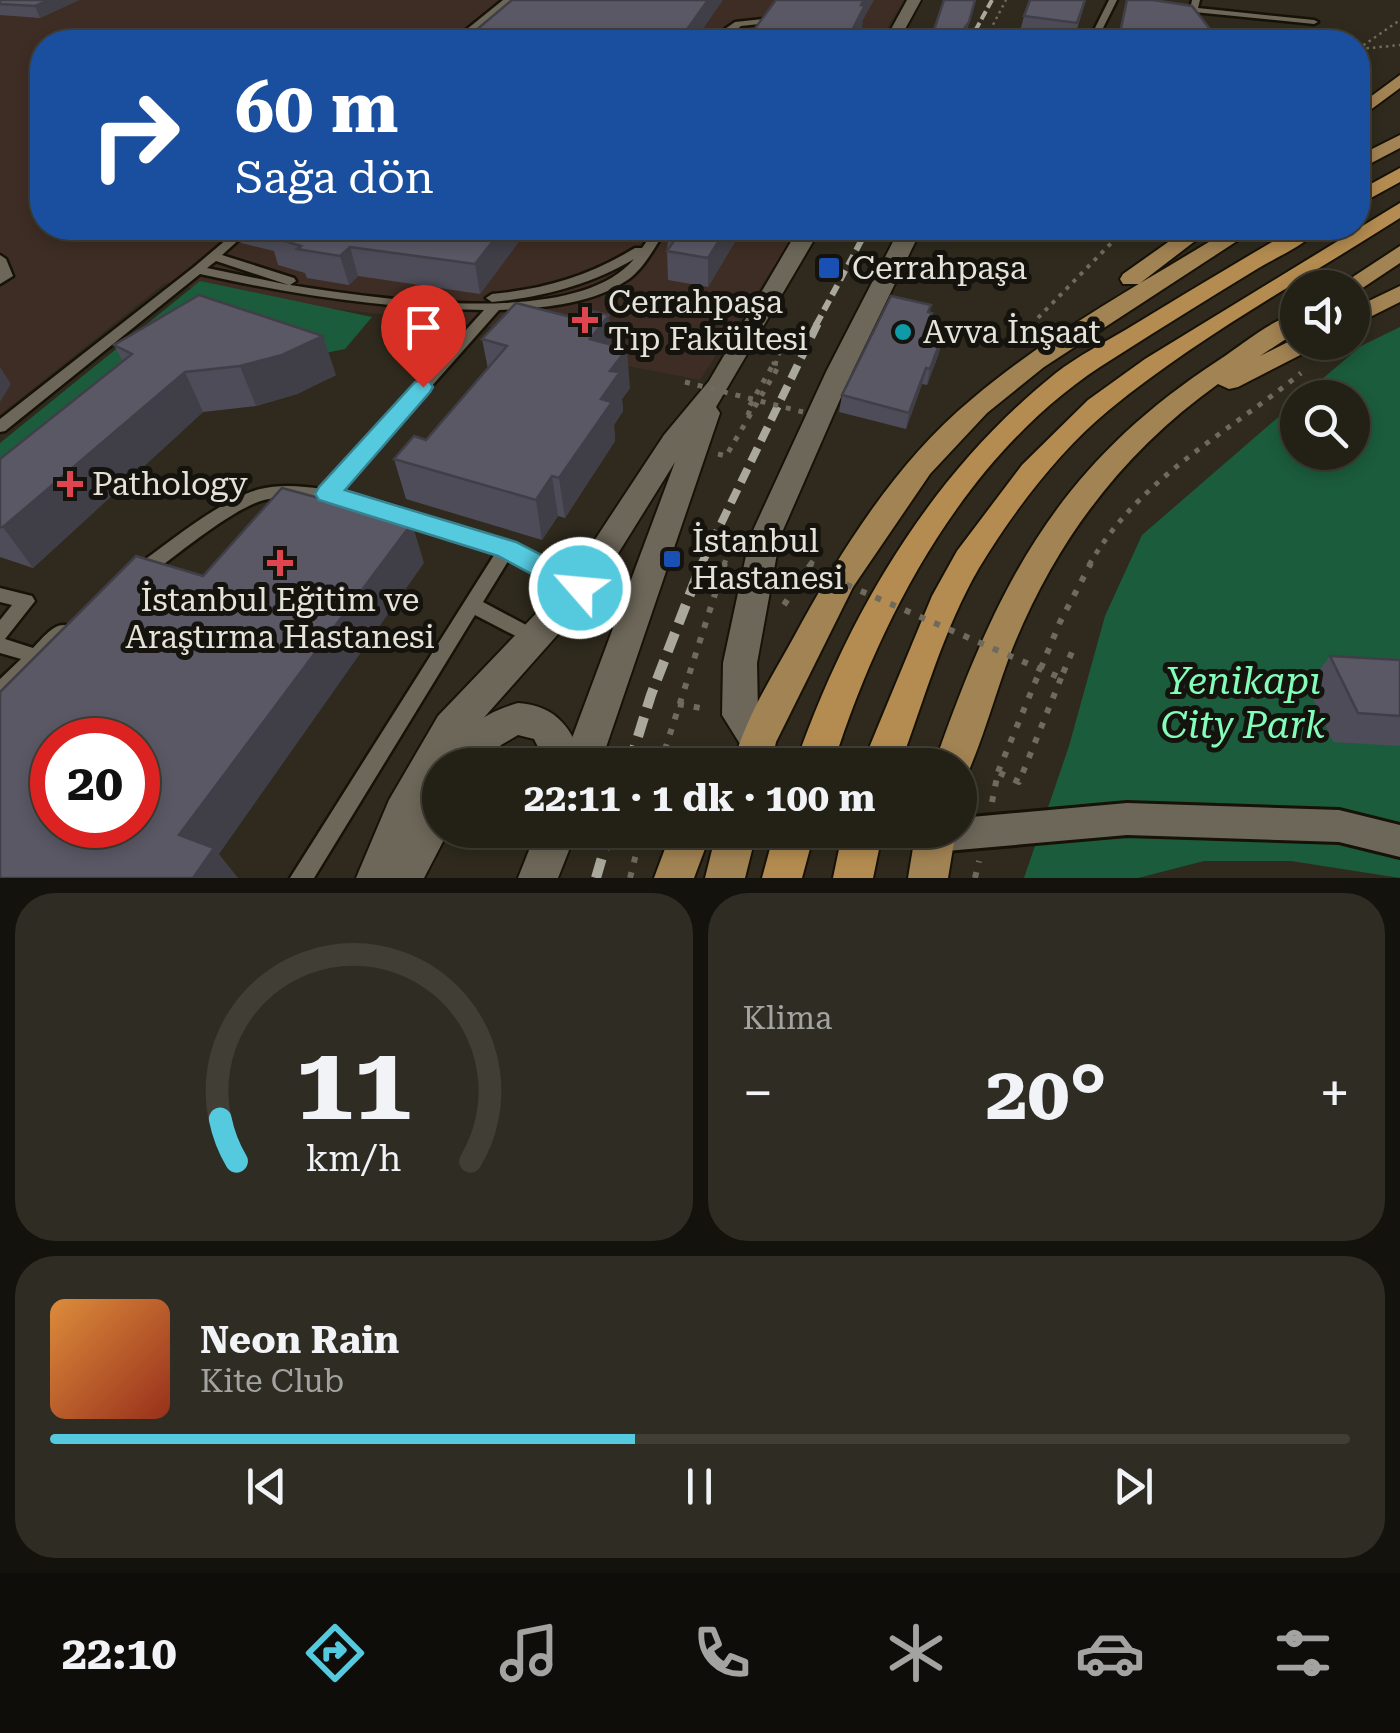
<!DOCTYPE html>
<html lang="tr">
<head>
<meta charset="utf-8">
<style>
	body { margin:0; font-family:"Roboto Serif",serif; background:#2f2d23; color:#f1f3f6; height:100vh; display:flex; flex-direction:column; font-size:38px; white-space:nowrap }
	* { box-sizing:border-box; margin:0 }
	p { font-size:32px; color:#a3a3a1 }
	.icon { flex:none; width:55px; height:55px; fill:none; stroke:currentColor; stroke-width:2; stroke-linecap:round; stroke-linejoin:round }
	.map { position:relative; height:878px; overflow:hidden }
	.panel { display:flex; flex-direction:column; gap:15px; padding:15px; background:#13120c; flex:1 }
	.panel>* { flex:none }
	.banner { position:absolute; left:30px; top:30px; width:1340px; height:210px; border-radius:40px; box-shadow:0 5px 15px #0003,0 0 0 2px #403e35; background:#1a4fa0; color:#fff; overflow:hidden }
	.tools { position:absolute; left:1280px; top:270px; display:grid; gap:20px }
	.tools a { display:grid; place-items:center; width:90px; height:90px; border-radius:50%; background:#232016; box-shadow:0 5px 15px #0003,0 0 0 2px #403e35; font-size:50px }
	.speed { position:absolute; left:30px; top:718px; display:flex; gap:20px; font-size:50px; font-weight:700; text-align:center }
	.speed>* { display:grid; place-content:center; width:130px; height:130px; border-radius:50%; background:#232016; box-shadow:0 5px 15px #0003,0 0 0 2px #403e35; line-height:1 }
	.speed .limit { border:15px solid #d22; background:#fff; color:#111 }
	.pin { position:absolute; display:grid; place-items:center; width:85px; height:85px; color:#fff; margin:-102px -42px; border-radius:50% 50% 50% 0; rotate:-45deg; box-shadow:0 0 10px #0007 }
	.pin .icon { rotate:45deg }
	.me { position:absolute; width:110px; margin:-55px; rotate:297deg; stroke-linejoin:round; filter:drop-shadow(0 0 8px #0008) }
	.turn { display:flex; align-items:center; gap:35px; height:210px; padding:0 40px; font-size:45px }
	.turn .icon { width:130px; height:130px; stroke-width:2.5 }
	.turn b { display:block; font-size:70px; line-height:85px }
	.big { font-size:75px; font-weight:700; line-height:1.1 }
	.panel .card { flex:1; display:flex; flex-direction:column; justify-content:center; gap:15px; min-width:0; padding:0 35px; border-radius:40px; background:#2f2d23 }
	.panel .dial { align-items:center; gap:0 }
	.dial svg { height:260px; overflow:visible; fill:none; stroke:#403e35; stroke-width:7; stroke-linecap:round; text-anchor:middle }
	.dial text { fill:#f1f3f6; stroke:none }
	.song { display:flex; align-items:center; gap:30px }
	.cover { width:120px; height:120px; border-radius:15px; background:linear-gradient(135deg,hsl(30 70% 55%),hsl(10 70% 35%)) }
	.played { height:10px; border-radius:5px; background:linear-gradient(90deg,#55cadf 45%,#403e35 45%) }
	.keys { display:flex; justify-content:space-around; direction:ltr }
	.heat { display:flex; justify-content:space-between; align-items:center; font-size:55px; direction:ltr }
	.panel .tiles { flex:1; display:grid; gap:15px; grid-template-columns:1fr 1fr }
	.card:last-child { grid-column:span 2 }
	.trip { position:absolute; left:422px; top:748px; width:555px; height:100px; border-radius:50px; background:#232016; box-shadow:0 5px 15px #0003,0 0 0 2px #403e35; font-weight:700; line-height:100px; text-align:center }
	.tabs { display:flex; height:160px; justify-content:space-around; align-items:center; background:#0e0d09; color:#a3a3a1 }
	.tabs .icon { width:70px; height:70px }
	.tabs .on { color:#55cadf }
	.tabs b { font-size:45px; color:#f1f3f6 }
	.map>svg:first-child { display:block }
	.education { fill:#3e2d24 }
	.green { fill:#1b5c3c }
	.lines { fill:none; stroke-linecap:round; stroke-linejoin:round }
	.service-casing { stroke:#171207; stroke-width:5 }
	.pedestrian-casing { stroke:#171207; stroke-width:6 }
	.minor-casing { stroke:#171207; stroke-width:4 }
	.tertiary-casing { stroke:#171207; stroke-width:4 }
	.secondary-casing { stroke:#171207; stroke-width:4 }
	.primary-casing { stroke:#171207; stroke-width:4 }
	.trunk-casing { stroke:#171207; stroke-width:4 }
	.path-far3 { stroke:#6e6a5e; stroke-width:2.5; stroke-dasharray:2.5 4; stroke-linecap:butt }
	.path-far2 { stroke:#6e6a5e; stroke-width:4; stroke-dasharray:4 6; stroke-linecap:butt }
	.path-far1 { stroke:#6e6a5e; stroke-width:5; stroke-dasharray:5 8; stroke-linecap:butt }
	.path { stroke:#6e6a5e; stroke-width:6; stroke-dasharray:6 10; stroke-linecap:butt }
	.service { fill:#6d6759; fill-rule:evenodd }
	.pedestrian { fill:#6d6759; fill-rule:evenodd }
	.minor { fill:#6d6759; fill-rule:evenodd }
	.tertiary { fill:#6d6759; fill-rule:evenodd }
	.secondary { fill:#6d6759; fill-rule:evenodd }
	.primary { fill:#a28353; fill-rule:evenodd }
	.trunk { fill:#b48c51; fill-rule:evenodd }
	.rail-far3 { stroke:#aaa79c; stroke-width:4; stroke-dasharray:9 4; stroke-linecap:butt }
	.rail-far2 { stroke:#aaa79c; stroke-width:6; stroke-dasharray:11 6; stroke-linecap:butt }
	.rail-far1 { stroke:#aaa79c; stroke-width:8; stroke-dasharray:15 8; stroke-linecap:butt }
	.rail { stroke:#aaa79c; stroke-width:10; stroke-dasharray:20 10; stroke-linecap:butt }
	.path-bridge-far1 { stroke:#6e6a5e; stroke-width:5; stroke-dasharray:5 8; stroke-linecap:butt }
	.path-bridge { stroke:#6e6a5e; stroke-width:6; stroke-dasharray:6 10; stroke-linecap:butt }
	.wall { fill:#4e4c58 }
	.shaded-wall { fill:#403e47 }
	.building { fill:#5b5866; stroke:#403e47; stroke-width:2.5; fill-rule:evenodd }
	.route { fill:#55cadf; stroke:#378391; stroke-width:2.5 }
	.transit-dot { fill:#1a4fb4; stroke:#15130d; stroke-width:4 }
	.health-dot { fill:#e0444e; stroke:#15130d; stroke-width:4 }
	.culture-dot { fill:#0f9aa8; stroke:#15130d; stroke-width:4 }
	.labels { text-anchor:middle; stroke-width:10; stroke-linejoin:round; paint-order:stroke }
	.poi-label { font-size:32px; fill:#e5e2d9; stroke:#15130d; text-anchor:start }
	.near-park-label { font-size:38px; font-style:italic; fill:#83fdba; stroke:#15130d }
</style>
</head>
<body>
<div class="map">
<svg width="1400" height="878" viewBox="0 0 1400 878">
	<rect width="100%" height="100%" fill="#2f2a1d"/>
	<path class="education" d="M25,0H904L879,42H42V228H799L700,380L617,364L618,342L243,298L165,283L0,415V11Z"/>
	<path class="green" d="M200,281L372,317L345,349L311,356L0,489V443Z
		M1400,327V878L1291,861H1204L1138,878H1024L1069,746L1105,616L1142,535L1297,401L1298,452H1352V398L1301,397L1361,346Z"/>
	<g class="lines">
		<defs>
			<path id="service" d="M503,0H512L460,42H451Z
				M780,0H788L768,23L741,26L722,42H714L725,29L735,22L763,19Z
				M1109,0H1117L1096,42H1088Z
				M1192,0H1200L1198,8L1314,20L1318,22L1314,24L1194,12L1190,10Z
				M862,33L869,35L866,42H858Z
				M240,228H252L222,255L294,278L296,281L290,285C373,298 575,330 634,259C590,285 543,297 492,302L486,298L492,294C545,289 589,276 635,248H642L656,228H667C656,245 645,267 629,279C591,305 543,308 499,310L338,492L385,503L513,544L586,583L589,588L586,593L580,595L574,593L510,558L483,602L541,633L544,638L541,643L535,646L529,643L475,615L314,878H290L496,552C437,533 323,485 264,500C233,508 174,557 147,577L141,579L135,577L132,572L135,567C168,543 221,499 260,489C280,484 302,486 322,489L484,310C388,309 294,295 200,274L5,431L0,432V419L194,267ZM216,261L286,284L289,285L207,268Z
				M0,255L6,259L13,276L0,284Z
				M0,588L32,596L35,601L5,639L33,648C43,638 55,621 69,626L72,631L7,697L0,699V679L21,659L0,653V620L12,605L0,602Z"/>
			<path id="pedestrian" d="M1127,803L1339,810L1400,825V857L1339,842L1127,835L935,852L924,847L919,836L921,830H960V818Z"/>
			<path id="minor" d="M900,228H922L852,372L780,537L757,663L758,711L776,740L771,752L758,757L745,752L722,715L723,663L750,537L826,372Z"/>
			<path id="tertiary" d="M907,0H921L898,42H884Z
				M799,228H821L716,407L720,413L600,765H562L675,462L591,597L464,740L450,765H440V784L396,878H356L389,800L438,716L569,579L664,435L709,381Z"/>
			<path id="secondary" d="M518,703C559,706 572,730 585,765H547L534,739L518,735L501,745L483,765H442C458,731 483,713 518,703Z
				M440,788V830H449L424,878H382L426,794Z
				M537,830H577L558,878H518Z"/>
			<path id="primary" d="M1400,75V88L1358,119V106Z
				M1400,135V148L1358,170V156Z
				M1188,228H1212L1139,284H1123L1120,279L1123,274Z
				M1232,228H1257L1044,367L987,413L930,474L853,587L776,742L771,765H733C745,718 772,677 795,635C841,550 897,461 972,399C1051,332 1144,282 1232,228Z
				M1400,246V263L1355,293L1352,288H1336Z
				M1400,286V302L1352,326V309Z
				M1298,313V331L1260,356L1298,337V342H1319L1316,347L1238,387L1229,389L1218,384C1123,452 1057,539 1013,647C996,690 985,735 966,777L960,780V765H934C997,586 1055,467 1219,360C1242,345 1270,320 1298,313Z
				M672,830H712L694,878H654Z
				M717,830H757L745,878H705Z
				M916,830H956L948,878H908Z"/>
			<path id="trunk" d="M1400,168V182L1358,205V191Z
				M1400,203V218C1303,280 1198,337 1109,410C1058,452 1013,512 979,568C944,628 924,700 900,765H862L932,596L957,551L1022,465L1088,400L1145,359Z
				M1296,228H1321C1305,245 1277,257 1257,269C1209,298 1161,328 1114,358C971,445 882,610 833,765H795C848,614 930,474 1056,373C1078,356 1103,343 1127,329C1183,295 1239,261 1296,228Z
				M775,830H815L802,878H762Z
				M843,830H883L873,878H833Z"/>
		</defs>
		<use href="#service" class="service-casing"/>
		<use href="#pedestrian" class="pedestrian-casing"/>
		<use href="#minor" class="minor-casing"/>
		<use href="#tertiary" class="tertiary-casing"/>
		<use href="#secondary" class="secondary-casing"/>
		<use href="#primary" class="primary-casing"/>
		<use href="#trunk" class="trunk-casing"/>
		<path class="path-far3" d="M984,42L1006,0
			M1358,49L1400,20
			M1360,49L1400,45"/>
		<path class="path-far2" d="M1031,325L1126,228"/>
		<path class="path-far1" d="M1010,347L1034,323
			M751,414L746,412L774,363
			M718,454L726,456L780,364L774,363L779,353
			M724,565L731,544
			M1089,565C1140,477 1225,435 1301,373"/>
		<path class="path" d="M784,605L808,568
			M678,704L706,709
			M660,765L725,563
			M998,772L1060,622L1091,563
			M992,802L998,772L1019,782L1061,678
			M630,878L642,830
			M975,878L979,861"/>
		<use href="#service" class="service"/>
		<use href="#pedestrian" class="pedestrian"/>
		<use href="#minor" class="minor"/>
		<use href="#tertiary" class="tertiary"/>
		<use href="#secondary" class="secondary"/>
		<use href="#primary" class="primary"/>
		<use href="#trunk" class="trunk"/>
		<path class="rail-far3" d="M969,42L992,0"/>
		<path class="rail-far2" d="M816,325L868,228"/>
		<path class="rail-far1" d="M701,565L818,323"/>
		<path class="rail" d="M629,765L651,695L702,563
			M596,878L610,830"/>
		<path class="path-bridge-far1" d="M685,382L803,412
			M810,565L822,547"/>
		<path class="path-bridge" d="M812,563L808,568L1061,678L1074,647"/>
	</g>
	<path class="wall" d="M0,0H79L40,18L0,15Z
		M1086,0L1073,42H1045L1018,39L1024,16Z
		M236,228H529L480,294L358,276L349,285L307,278L305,273L278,265L274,251L241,243Z
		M672,228H743L708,287L668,280L667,251L668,240L672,233Z
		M930,313V335L942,337L939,353L927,385L922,384L906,429L839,412L842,395Z
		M482,339L611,344L630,388L622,399L623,411L614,425L615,441L565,518L558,516L542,540L406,499L394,459L426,440L488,369Z
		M114,345L336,375L297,394L256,406L203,412L33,568L0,557V459L123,362Z
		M1330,656L1400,660V746L1333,742L1307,686Z"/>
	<path class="shaded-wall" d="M49,0H79L40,18L35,6Z
		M708,0H723L694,42H678Z
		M864,0H874L863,20L862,28L855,42H846Z
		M975,0L967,32L960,42H954Z
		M503,228H529L480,294L475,264Z
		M727,228H743L708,287V258Z
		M350,247L358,276L349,285L340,256Z
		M609,315L612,354L590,339Z
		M323,336L336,375L297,394L256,406L240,366Z
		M942,337L939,353L927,385L930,369Z
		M627,349L630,388L622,399L623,411L614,425L615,441L565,518L559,478L601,399L610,371Z
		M0,367L11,384L0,402Z
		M926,368L922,384L906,429L909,413Z
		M185,372L203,412L33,568L3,527Z
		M552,476L558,516L542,540L536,500Z
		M412,523L424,563L219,854L238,878H193L179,835Z"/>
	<path class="building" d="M0,0H49L35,6L0,4Z
		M512,0H708L678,42H462Z
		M776,0H864L861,5H865L846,42H745Z
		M944,0H975L969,22L954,42H930Z
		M1030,0H1085L1077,23L1024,16Z
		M1127,0H1153L1192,6L1220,42H1118Z
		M271,228H503L475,264L350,247L340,256L297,249L301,246L268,236L277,228Z
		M676,228H727L708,258L667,251L674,241L668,240Z
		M199,295L323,336L282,355L240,366L185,372L3,527H0V459L132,354L114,345Z
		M891,296L931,305L928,312L932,313L929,320L932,321L927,334L942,337L930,369L926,368L909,413L842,395Z
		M516,303L575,318L582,309L609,315L590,339L627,349L610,371L620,372L601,399L612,402L559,478L552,476L536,500L394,459L414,436L426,440L507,346L482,339Z
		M282,488L412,523L179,835L214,848L193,878H0V692L136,556L203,576ZM52,740H138V825H52Z
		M1330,656L1400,660V716L1358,713Z"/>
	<path class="route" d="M423,380L430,382L433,387L430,392L345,490L516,542L590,580L594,588L590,595L580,598L571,595L498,556L319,500L315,494L319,487L415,382Z"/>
	<g class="transit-dot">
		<rect x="817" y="256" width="24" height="24" rx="5"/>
		<rect x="662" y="549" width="20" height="20" rx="5"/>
	</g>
	<g class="health-dot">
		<path d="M580 305h10v10h10v10h-10v10h-10v-10h-10v-10h10z"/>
		<path d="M65 469h10v10h10v10h-10v10h-10v-10h-10v-10h10z"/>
		<path d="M275 548h10v10h10v10h-10v10h-10v-10h-10v-10h10z"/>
	</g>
	<circle class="culture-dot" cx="903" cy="332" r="10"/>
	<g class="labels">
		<g class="poi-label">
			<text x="852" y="279">Cerrahpaşa</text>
			<text x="608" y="313">Cerrahpaşa<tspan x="608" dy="37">Tıp Fakültesi</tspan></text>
			<text x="923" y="343">Avva İnşaat</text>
			<text x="92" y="495">Pathology</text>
			<text x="692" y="552">İstanbul<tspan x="692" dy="37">Hastanesi</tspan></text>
			<text x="280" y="611" text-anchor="middle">İstanbul Eğitim ve<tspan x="280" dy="37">Araştırma Hastanesi</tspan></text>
		</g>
		<g class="near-park-label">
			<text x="1243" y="694">Yenikapı<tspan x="1243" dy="44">City Park</tspan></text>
		</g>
	</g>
</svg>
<div class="tools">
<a><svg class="icon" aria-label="sound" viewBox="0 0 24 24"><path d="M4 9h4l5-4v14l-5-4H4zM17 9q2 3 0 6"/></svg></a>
<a><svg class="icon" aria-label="search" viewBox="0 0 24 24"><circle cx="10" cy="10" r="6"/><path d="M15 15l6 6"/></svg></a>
</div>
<div class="speed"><div class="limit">20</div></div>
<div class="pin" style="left:423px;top:387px;background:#d93025"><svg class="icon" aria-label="arrive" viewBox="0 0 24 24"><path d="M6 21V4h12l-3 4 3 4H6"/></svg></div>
<svg class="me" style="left:580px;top:588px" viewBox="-20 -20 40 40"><circle r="17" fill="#55cadf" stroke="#fff" stroke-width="3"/><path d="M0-11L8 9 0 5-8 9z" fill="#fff"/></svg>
<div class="trip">22:11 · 1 dk · 100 m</div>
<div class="banner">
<div class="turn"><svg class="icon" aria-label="right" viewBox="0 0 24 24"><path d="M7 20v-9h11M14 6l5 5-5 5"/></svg><div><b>60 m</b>Sağa dön</div></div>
</div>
</div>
<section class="panel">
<div class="tiles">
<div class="card dial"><svg viewBox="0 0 100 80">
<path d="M14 69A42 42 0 1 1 86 69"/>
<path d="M14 69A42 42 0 0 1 9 56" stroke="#55cadf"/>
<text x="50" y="56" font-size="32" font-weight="700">11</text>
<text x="50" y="72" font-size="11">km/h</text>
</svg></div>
<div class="card"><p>Klima</p>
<div class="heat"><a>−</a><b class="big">20°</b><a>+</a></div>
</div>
<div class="card">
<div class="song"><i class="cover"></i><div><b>Neon Rain</b><p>Kite Club</p></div></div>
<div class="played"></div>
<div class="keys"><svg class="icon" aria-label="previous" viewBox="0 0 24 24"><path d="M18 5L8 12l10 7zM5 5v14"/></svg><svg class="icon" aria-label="pause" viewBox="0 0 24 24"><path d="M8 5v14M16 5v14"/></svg><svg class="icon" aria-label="next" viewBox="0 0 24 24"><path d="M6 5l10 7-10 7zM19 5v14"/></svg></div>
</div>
</div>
</section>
<nav class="tabs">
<b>22:10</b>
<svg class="icon on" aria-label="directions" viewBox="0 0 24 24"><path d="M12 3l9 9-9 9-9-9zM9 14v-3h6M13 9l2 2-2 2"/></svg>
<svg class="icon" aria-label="music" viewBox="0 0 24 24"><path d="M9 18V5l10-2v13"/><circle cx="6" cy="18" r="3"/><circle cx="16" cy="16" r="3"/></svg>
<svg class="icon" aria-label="phone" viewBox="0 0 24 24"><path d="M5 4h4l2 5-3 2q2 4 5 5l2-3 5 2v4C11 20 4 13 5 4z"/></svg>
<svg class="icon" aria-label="climate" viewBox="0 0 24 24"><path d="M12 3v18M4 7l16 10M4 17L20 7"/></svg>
<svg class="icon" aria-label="car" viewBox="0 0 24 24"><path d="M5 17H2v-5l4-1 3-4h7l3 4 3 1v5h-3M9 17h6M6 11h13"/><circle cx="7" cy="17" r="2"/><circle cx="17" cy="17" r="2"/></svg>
<svg class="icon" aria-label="filters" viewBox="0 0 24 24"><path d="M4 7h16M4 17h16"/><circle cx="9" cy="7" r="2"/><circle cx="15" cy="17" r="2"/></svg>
</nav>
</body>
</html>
